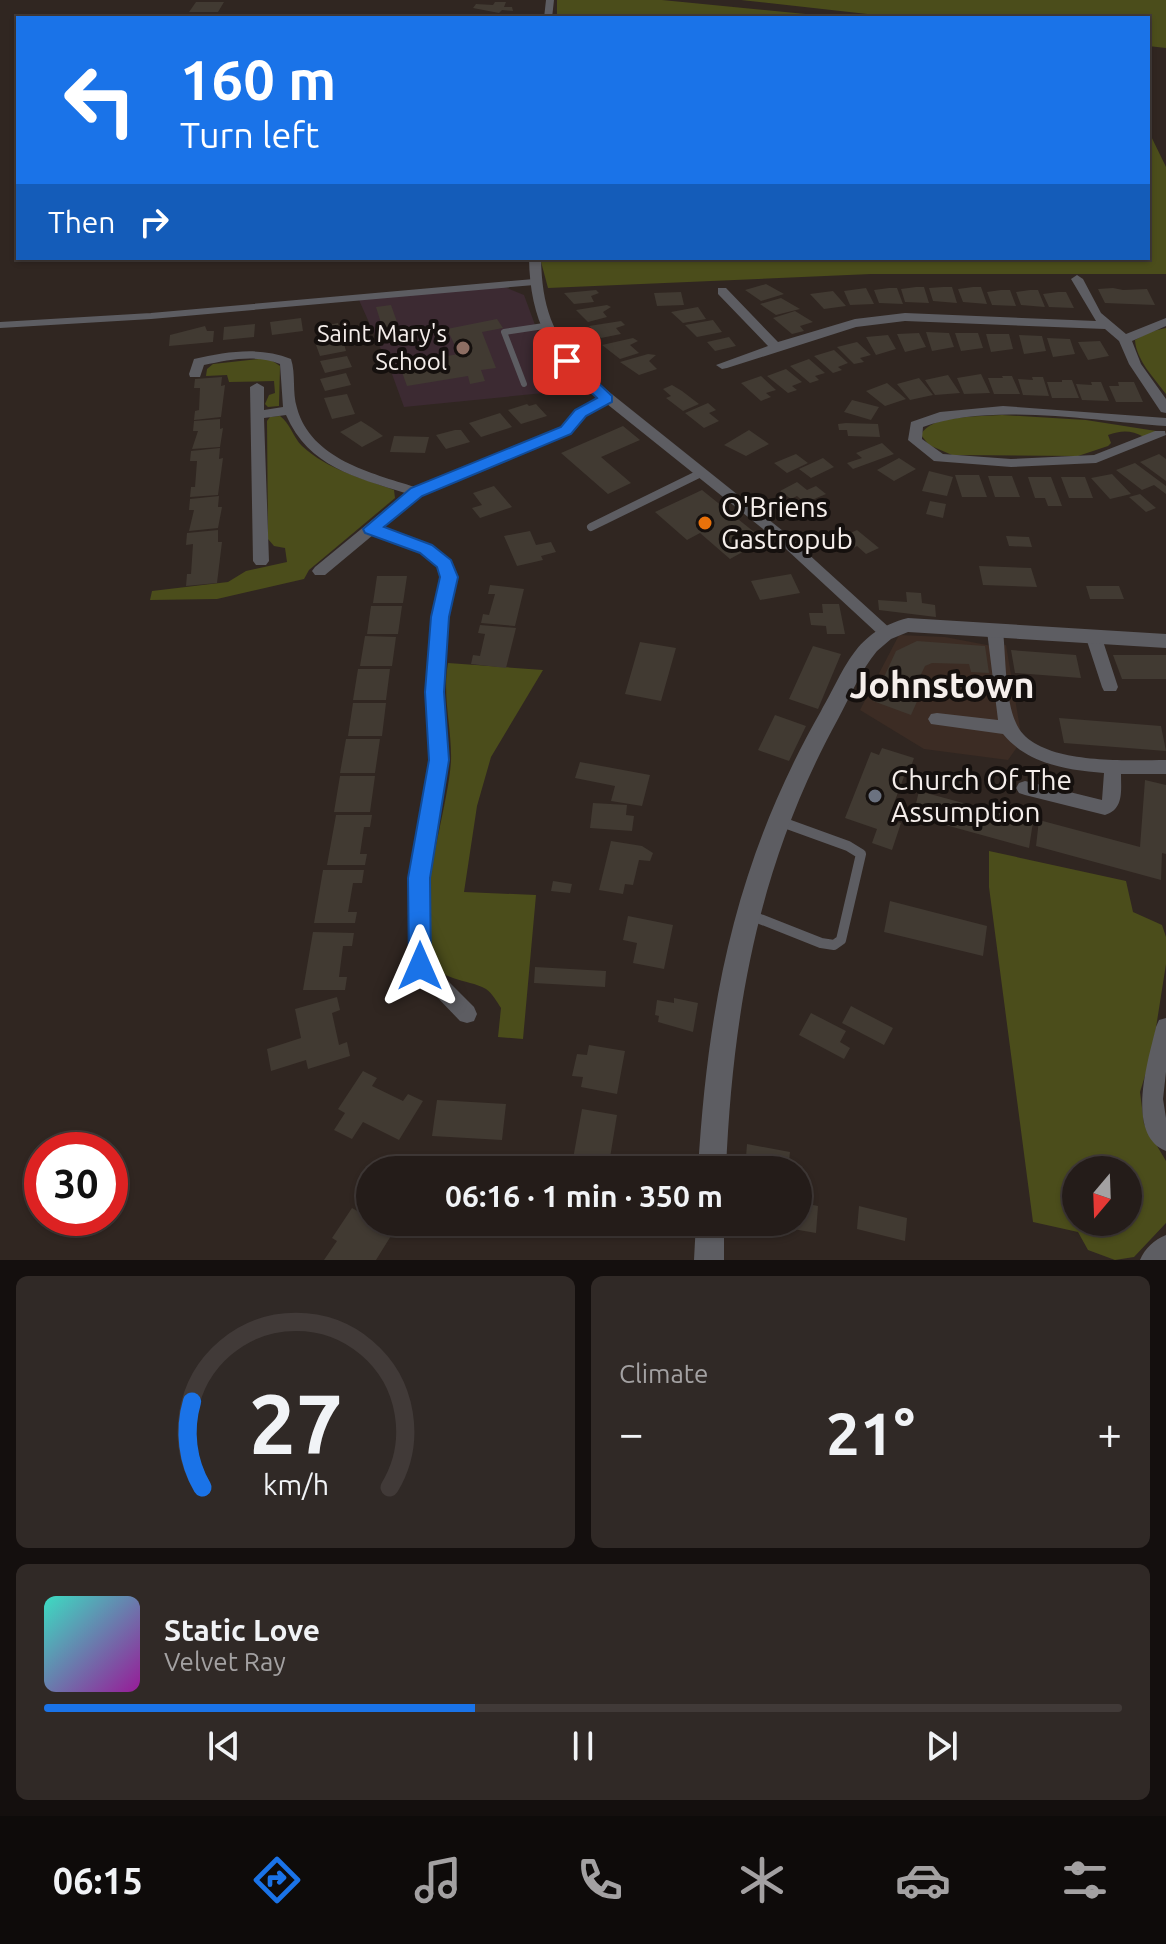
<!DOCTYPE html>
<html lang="en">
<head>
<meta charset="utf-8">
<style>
	body { margin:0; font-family:Ubuntu,sans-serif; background:#302926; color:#f1f3f6; height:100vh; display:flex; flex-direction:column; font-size:30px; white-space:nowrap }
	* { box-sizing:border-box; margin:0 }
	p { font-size:26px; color:#a3a1a2 }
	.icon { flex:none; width:44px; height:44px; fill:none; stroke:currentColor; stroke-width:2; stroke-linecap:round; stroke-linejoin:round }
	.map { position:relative; height:1260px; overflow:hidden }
	.panel { display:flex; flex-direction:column; gap:16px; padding:16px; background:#140f0e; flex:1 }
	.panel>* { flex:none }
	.guide { position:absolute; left:16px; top:16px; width:1134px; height:244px; border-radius:0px; box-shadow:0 2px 6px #0004,0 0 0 2px #413a38; background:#1a73e8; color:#fff; overflow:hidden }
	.needle { width:52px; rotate:199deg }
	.controls { position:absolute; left:1062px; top:1156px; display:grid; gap:16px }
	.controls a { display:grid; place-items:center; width:80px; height:80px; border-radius:50%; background:#241c19; box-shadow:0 2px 6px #0004,0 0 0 2px #413a38; font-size:40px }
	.speed { position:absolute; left:24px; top:1132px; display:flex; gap:16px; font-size:40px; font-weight:700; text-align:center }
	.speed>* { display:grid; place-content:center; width:104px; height:104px; border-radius:50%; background:#241c19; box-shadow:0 2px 6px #0004,0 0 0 2px #413a38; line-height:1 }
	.speed .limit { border:12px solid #d22; background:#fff; color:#111 }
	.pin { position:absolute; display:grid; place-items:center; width:68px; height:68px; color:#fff; margin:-34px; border-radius:16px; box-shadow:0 4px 12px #0006 }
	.me { position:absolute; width:88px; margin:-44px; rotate:0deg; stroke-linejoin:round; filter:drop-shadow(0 0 6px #0008) }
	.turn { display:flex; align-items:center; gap:28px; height:168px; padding:0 32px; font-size:36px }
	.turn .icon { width:104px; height:104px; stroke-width:2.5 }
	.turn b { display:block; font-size:56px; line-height:68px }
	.then { display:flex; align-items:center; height:76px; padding:0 32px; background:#0003; gap:16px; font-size:30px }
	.big { font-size:60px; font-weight:700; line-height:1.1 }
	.panel .widget { flex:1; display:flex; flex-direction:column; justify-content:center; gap:12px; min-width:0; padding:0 28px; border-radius:12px; background:#302926 }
	.panel .dial { align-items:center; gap:0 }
	.dial svg { height:208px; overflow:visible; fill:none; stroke:#413a38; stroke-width:7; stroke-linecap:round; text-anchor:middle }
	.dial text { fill:#f1f3f6; stroke:none }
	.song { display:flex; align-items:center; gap:24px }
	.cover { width:96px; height:96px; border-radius:12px; background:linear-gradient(135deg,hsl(170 70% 55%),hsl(300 70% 35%)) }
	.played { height:8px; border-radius:4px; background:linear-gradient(90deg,#1a73e8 40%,#413a38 40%) }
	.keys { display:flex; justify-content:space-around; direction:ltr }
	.heat { display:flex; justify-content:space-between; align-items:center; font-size:44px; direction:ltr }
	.panel .tiles { flex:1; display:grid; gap:16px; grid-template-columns:1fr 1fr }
	.widget:last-child { grid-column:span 2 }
	.trip { position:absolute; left:356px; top:1156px; width:456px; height:80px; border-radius:40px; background:#241c19; box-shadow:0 2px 6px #0004,0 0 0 2px #413a38; font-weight:700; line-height:80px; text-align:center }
	.dock { display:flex; height:128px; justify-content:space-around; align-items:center; background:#0e0b0a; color:#a3a1a2 }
	.dock .icon { width:56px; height:56px }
	.dock .on { color:#1a73e8 }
	.dock b { font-size:36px; color:#f1f3f6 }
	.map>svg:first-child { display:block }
	.built { fill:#3c2c24 }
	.education { fill:#3c2a32 }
	.green { fill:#4b4d1b; fill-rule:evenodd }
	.building { fill:#413a32 }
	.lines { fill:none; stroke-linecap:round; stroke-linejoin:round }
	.service-far2 { stroke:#5d5d62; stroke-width:6 }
	.service-far1 { stroke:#5d5d62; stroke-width:8 }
	.service { stroke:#5d5d62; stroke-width:10 }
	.minor { fill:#5d5d62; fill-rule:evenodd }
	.tertiary { fill:#5d5d62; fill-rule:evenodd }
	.route { fill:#1a73e8; stroke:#114b97; stroke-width:2 }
	.education-dot { fill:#8d6e63; stroke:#15100e; stroke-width:3 }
	.food-dot { fill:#e8710a; stroke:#15100e; stroke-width:3 }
	.worship-dot { fill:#6b7280; stroke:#15100e; stroke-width:3 }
	.labels { text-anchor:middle; stroke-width:8; stroke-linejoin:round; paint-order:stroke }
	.far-poi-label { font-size:24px; fill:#f5eeeb; stroke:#15100e; text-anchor:end }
	.poi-label { font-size:28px; fill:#f5eeeb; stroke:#15100e; text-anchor:start }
	.district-label { font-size:36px; font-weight:bold; fill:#f5eeeb; stroke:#15100e }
</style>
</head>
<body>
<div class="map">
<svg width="1166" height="1260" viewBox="0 0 1166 1260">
	<rect width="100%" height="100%" fill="#302621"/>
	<path class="built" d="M899,635L945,637L992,646L1006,645L1022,740L1008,760L924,749L860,710Z"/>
	<path class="education" d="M502,286L524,295L538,333L552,358L576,386L574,390L404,407L392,374L359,300Z"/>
	<path class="green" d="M557,0H662L847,18H557Z
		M741,0H1166V48L1148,46V18H903Z
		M1148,130L1166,167V274H871L548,288L540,258H1148Z
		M1166,328V394C1155,379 1136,360 1135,340L1149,332Z
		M268,358L280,366L279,406L268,407L265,404L269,395L275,393L274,381L229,382L227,375L206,376L207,369L213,364Z
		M1002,415L1086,420L1156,431L1144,437C1131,430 1122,430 1108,435L1111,443L1108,446L1078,456L952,455L929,445L921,435C930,414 982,417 1002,415Z
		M280,416C290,423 293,437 302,446C328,470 362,478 394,490L395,498L309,570L304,579L217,599L150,600L152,591L228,582L246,571L287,562L285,548L274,546L268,539L267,421L270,417Z
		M448,663L543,670L491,757L477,806L464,892L536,895L523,1039L498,1037L501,1008C497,1002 492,993 486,989C466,978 439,982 429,957C413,913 448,811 451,761C452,728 442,697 448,663Z
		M989,851L1126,881L1133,912L1162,925L1166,937V964L1152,1053L1140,1092L1144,1124L1166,1161V1223L1134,1257L1115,1260L1088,1250L1078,1232L1033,1222L989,887ZM1076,1170H1128V1222H1076Z"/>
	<path class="building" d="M196,2H224L218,12H189Z
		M495,2H506L504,7H512L513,11L502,10L499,13L473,8L476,4L493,5Z
		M766,284L784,294L761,301L745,290Z
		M916,287H924L929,303L905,302L901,289Z
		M943,287H952L957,303L933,301L929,288Z
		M973,287H981L987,304L963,302L958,289Z
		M866,288L874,304L850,305L844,291Z
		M889,288H897L903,304L879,303L874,290Z
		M1113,288L1123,290L1147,289L1155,305L1105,303L1098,289Z
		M596,290L599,293L591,296L594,302L574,304L564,293Z
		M1001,290H1010L1016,306L992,305L987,292Z
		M1030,290H1038L1045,307L1021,305L1016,292Z
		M833,291L846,306L824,309L810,294Z
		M681,292L684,305L657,306L654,293Z
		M1058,292H1066L1074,308L1049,307L1043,294Z
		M781,298L800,309L776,315L760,304Z
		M391,305L401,333L385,336L376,307Z
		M607,305L611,307L603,312L607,317L588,322L576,310Z
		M698,307L706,319L683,323L671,312Z
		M795,311L813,322L800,326L804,331L792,334L773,318Z
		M301,318L303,331L272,335L270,322Z
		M497,319L503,328L482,332L496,368L481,370L485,381L470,384L468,376L407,386L399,364L459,354L447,329Z
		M713,320L722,332L697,337L685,325Z
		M621,321L625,325L616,328L621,334L601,338L589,326Z
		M338,323L346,351L320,356L316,345L321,344L314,328Z
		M255,324L254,337L223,340L224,327Z
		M205,326L207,331H214L213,342L169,346L170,335Z
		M926,332L949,333L954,347L932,351Z
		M919,333L926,347L905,352L897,334Z
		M955,333H978L983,348L961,351Z
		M986,334H1009L1013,349L991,352Z
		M888,335L896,349L876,355L866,337Z
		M1019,335L1042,336L1046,351L1024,354Z
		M729,337L736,346L715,351L707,342Z
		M633,338L638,341L630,345L639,353L620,359L602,345Z
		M1047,338L1070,339L1075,354L1053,357Z
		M1100,341L1109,356L1088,360L1078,342Z
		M857,342L871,355L860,358L864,362L854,364L837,347Z
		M834,350L848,363L838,367L842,370L833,373L814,356Z
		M648,354L656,355L649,361L657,369L639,375L620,362Z
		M347,356L352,367L325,373L320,361Z
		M809,359L825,373L815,376L819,380L810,383L790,366Z
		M786,369L802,382L792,386L797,390L788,393L767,376Z
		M346,373L351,385L325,391L320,379Z
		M981,374L990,393L964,394L957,378Z
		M948,375L960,393L935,395L925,380Z
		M761,376L776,390L766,393L771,397L761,401L741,383Z
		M1002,376H1012L1020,394H994L988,378H1003Z
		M222,377L221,386L225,385L221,417L194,420L195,411L199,410L200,388H194L195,379Z
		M1032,377H1043L1049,396L1023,395L1018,379L1033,380Z
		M919,378L933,395L910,400L897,384Z
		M1062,380H1072L1079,398H1052L1047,382H1062Z
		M1091,382H1101L1109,401L1082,400L1076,384L1092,385Z
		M1118,382H1134L1143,402H1116L1109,386H1119Z
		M887,383L906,399L885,406L866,391Z
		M672,385L682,391L699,404L683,411L666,398L671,396L663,389Z
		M347,394L355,414L332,419L324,398Z
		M852,400L879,407L871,420L844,412Z
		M708,403L716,410L709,413L719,421L704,428L685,413Z
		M527,404L529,406L536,404L547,416L521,424L508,410Z
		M500,413L512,427L481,437L469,423Z
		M220,419V429L223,428L220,447L192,449L198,431H193L194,421Z
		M361,421L372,428L383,436L362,447L340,432Z
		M846,423L878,424L880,437L848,436L847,430H839L838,424Z
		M623,426L640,440L601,457L631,483L608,494L561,453Z
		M455,430H461L470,442L446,449L436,435Z
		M749,430L769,444L746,456L724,445Z
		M394,436L429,437L425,453L390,452Z
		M882,443L894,454L853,469L847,463L862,458L856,453Z
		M220,448L219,459L223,458L218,495L190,497L191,487H195L197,461H190L191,451Z
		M796,454L808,463L787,473L774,463Z
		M1159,454L1166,459V481L1140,462Z
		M823,458L834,467L811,478L799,469Z
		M899,458L916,469L894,481L877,470Z
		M1135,463L1166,486V494L1154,485L1142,490L1116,470Z
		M929,471L953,477L947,496L922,491Z
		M1112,474L1131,494L1110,499L1091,478Z
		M955,475H979L987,497H962Z
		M988,476H1012L1020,497H995Z
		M1028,477H1051L1062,506H1048L1045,498H1035Z
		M1061,477H1085L1093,498H1069Z
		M797,482L807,490L816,486L826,494L805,503L797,496L791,499L780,491Z
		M494,486L512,507L480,518L472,508L482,505L473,493Z
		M702,490L764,540L730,559L700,533L687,540L655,512Z
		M1140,494L1156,508L1146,512L1129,497Z
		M219,496L218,507H222L218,528L189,531L194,510H189L190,499Z
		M930,501L946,504L943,518L926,514Z
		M218,530V542H222L217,583L186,586L187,574H191L193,544L186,545L187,533Z
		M857,530L879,548L866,554L857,546L852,549L839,538Z
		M530,531L536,545L551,542L556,552L541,556L543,560L517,566L504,536Z
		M1006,536L1029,537L1032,547L1009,546Z
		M979,566L1031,568L1037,587L983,585Z
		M791,574L800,593L760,600L751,581Z
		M377,576H407L403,603H373Z
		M490,585L524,589L515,626L481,623L483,614L489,615L495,594H488Z
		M1086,586H1119L1124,599H1090Z
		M906,592L921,593L922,603L935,605L936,617L879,610L878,600L907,602Z
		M822,604H839L845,634H827L826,626L811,625L809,613H823Z
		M371,606H402L398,634H367Z
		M480,625L516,628L506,668L471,664L473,655L480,656L485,634L478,633Z
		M365,636L396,637L392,666H360Z
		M917,641L985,646L989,673L971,672L969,664L932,663L925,666L911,695L919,697L911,715L873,701L896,651Z
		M640,642L676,648L661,701L625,694Z
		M813,646L841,654L818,709L789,699Z
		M1011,650L1076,655L1081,678L1015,673Z
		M1113,655H1166V679H1122Z
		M358,669H390L386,700H353Z
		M353,703H386L382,736H348Z
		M775,715L806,726L789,761L758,750Z
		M1059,718L1161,726L1166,751L1064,743Z
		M346,739H380L375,773H340Z
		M882,748L914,758L908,775L905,774L888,819L901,823L892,850L872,843L877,829L845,818L871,752L879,755Z
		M580,762L650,775L642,806L611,801L615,786L575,778Z
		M340,776H375L370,812H334Z
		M1145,780L1166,785V854L1162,853L1161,880L1036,846L1039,820L1140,847Z
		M919,791L1033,822L1029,848L913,816Z
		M593,803L627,805L626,815L634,816L632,831L590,828Z
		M336,815H372L370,827H364L360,854H367L365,865H327Z
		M611,841L642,846L653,853L650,861L639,860L633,885L625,884L623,894L599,890Z
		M323,870H364L362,883H353L348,912H357L355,923H314Z
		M553,881L572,884L570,893L551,891Z
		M890,901L987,926L983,956L884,932Z
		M628,916L673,925L664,969L633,963L637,943L623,940Z
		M313,932L354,933L352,946H343L339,977H347L345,990H303Z
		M535,967L606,971L605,987L534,983Z
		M337,997L340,1010L332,1013L339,1045L347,1042L350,1056L308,1069L306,1060L271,1071L267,1049L301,1038L295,1009Z
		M674,998L698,1003L693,1032L658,1022L659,1016L655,1015L657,1000L674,1003Z
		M851,1006L893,1028L884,1045L842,1023Z
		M811,1013L846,1031L840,1042L850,1048L844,1059L799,1035Z
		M589,1045L625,1051L617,1094L581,1087L583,1077L572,1076L577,1054L587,1055Z
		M363,1071L377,1078L372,1086L403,1101L408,1094L423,1101L399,1140L363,1122L352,1139L334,1130L345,1113L338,1109Z
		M437,1100L506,1104L502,1140L432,1136Z
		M582,1109L617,1115L608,1170H571Z
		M747,1144L790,1152L788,1170H745Z
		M366,1199L370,1201V1222H378L394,1231L376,1260H324L337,1241L332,1238L352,1208L359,1212Z
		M798,1202L818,1206L816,1233L764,1224L798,1222Z
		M859,1206L907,1218L905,1241L857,1229Z"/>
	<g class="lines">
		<path class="service-far2" d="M0,325L151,316L534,282
			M524,384L504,332L544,326
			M697,475L702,472"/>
		<path class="service-far1" d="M591,527L701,473"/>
		<path class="service" d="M750,915L821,943L834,945L841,940L861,854L848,846L779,821"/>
		<path class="minor" d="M546,0H554L552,18H544Z
			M529,258H541C542,307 552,333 583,371L783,531L893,631L885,637L879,635L773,537L607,404L585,416L571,434L421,495L382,528L431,545L450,560L457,577L448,617L442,692L448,760L428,878L430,963L474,1007L477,1014L474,1021L467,1023L460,1021L413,972L410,966V878L430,760L426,692L432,617L441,577L438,566L421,553L373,535L325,575H315L312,571L315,567L405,493C355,477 309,467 286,415L264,418L269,561L266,565H256L253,561L250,387L257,383L264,387V410L283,407L280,364C255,354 229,360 204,365L200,377H190L189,374L194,359C227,352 259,346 291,359C296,374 292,392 297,408C311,459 371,473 415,487L561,428L575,410L599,398C551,358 530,322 529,258Z
			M1077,275L1083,279L1101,313L1126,334L1166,318V326L1132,341L1141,364L1166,399V413L1161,412L1129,364L1119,341L1105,329L905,321L856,327L727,368L722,369L716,365L768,346L718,294V288H726L778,342L855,319L905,313L1096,321L1071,279Z
			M1003,406L1166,418V426C1095,421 989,402 923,427L922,439L943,454L1011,459L1094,455L1155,431H1165L1166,435L1096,463L1011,467L934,461L908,440L911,422L940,412Z
			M995,625L1003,631C1006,658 1005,699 1016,723C1034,766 1128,760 1166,760V774H1121C1121,791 1124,809 1105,815L1025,795L1019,793L1016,788L1019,783L1025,781L1102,800L1104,773C1066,770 1028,764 1003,734L931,724L928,719L931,714L937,713L998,720L987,631Z
			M1094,632L1102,638L1118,687L1116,691H1104L1102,687L1086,638Z
			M1166,1018V1072L1163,1099L1166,1118V1151C1124,1134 1149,1058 1156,1027L1159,1020Z
			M1166,1235V1260H1140C1145,1248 1154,1240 1166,1235Z"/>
		<path class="tertiary" d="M908,618L1166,634V648L908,632L891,639L877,651C861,670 850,697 838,719C759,863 733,1008 726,1170H698C708,1001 736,860 821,711C847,666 854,632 908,618Z
			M696,1222H724V1260H694Z"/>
	</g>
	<path class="route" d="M567,356L572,358L612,396V402L586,416L571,434L422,496L384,527L432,545L451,560L458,577L449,617L444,692L449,760L430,878L431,966L428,974L420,976L412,974L409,966L408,878L429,760L425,692L431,617L440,577L437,567L420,553L365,533L363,529L411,488L561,427L575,410L597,398L562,364L560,361Z"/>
	<circle class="education-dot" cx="463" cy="348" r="8"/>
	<circle class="food-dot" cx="705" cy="523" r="8"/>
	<circle class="worship-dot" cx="875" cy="796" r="8"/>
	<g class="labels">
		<g class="far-poi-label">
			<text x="447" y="342">Saint Mary's<tspan x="447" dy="28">School</tspan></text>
		</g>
		<g class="poi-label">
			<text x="721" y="517">O'Briens<tspan x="721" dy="32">Gastropub</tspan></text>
			<text x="891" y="790">Church Of The<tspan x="891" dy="32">Assumption</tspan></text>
		</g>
		<g class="district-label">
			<text x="942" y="698">Johnstown</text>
		</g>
	</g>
</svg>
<div class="controls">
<a><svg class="needle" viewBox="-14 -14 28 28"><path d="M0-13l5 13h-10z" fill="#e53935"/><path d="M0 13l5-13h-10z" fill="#a3a1a2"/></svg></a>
</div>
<div class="speed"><div class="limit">30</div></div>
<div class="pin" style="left:567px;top:361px;background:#d93025"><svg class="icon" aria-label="arrive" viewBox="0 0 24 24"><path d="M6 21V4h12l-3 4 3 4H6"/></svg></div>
<svg class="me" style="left:420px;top:966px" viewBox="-20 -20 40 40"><path d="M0-17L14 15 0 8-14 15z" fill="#1a73e8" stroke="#fff" stroke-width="4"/></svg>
<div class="trip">06:16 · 1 min · 350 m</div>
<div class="guide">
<div class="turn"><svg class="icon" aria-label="left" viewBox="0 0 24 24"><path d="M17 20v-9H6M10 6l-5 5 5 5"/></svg><div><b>160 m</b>Turn left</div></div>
<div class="then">Then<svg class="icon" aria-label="right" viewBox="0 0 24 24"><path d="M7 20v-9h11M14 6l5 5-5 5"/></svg></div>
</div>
</div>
<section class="panel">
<div class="tiles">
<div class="widget dial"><svg viewBox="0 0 100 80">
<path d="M14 69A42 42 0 1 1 86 69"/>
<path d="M14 69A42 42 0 0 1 10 36" stroke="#1a73e8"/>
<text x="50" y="56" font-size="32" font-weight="700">27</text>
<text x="50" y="72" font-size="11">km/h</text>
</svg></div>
<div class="widget"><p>Climate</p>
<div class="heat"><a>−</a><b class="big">21°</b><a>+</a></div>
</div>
<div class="widget">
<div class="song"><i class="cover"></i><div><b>Static Love</b><p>Velvet Ray</p></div></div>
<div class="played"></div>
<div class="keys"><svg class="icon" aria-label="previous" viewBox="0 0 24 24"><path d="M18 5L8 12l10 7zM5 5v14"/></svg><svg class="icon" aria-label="pause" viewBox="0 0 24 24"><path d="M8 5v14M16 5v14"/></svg><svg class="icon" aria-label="next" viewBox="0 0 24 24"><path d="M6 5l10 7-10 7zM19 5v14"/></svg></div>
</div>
</div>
</section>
<nav class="dock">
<b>06:15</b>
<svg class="icon on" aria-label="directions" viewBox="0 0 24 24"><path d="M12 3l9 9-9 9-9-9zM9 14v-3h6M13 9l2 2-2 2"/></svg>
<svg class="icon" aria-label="music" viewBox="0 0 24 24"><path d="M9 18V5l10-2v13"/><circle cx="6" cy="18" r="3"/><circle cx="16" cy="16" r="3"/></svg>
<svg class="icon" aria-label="phone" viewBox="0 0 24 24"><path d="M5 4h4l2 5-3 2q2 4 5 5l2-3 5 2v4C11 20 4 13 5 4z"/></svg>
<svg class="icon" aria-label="climate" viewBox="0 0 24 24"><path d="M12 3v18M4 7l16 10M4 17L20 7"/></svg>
<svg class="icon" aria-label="car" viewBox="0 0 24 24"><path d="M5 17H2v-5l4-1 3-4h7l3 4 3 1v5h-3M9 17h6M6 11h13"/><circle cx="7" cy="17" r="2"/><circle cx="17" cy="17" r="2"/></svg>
<svg class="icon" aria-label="filters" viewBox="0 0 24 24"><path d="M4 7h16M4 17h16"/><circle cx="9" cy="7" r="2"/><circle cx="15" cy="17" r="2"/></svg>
</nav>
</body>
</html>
